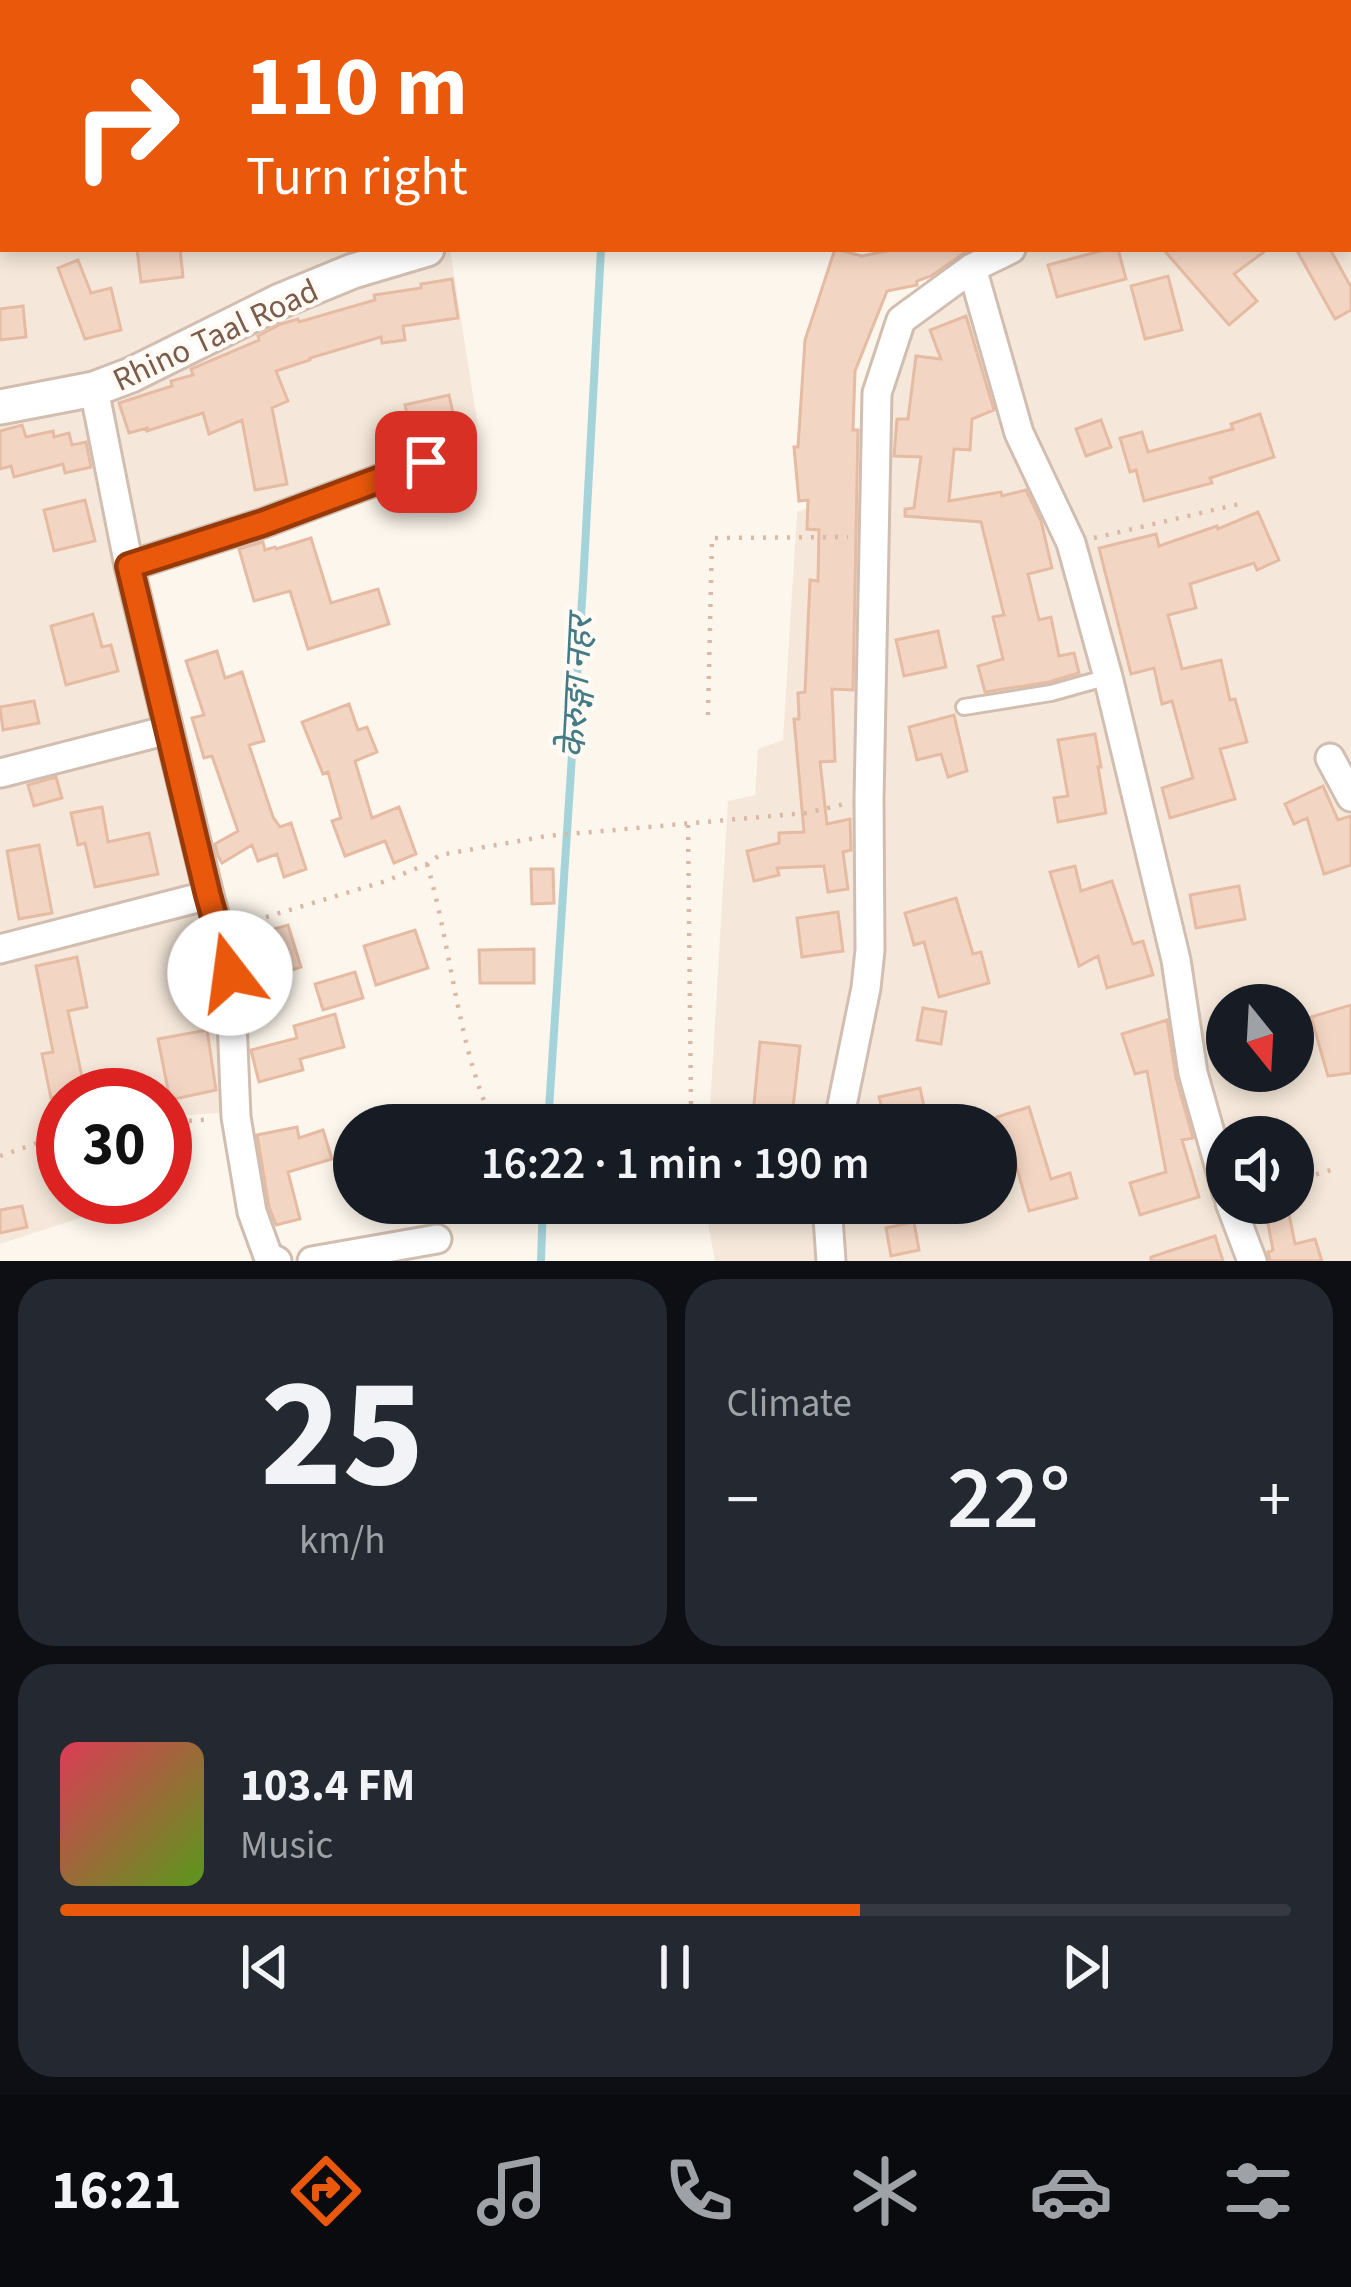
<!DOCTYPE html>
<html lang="en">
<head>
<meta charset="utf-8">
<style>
	body { margin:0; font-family:"Source Sans 3","Noto Sans Devanagari",sans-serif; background:#242831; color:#f1f3f6; height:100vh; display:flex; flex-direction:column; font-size:45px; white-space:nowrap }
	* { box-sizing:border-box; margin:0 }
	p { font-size:39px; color:#9ea1a6 }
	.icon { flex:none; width:66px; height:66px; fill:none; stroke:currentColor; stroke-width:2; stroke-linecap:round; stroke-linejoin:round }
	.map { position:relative; height:1261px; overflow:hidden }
	.panel { display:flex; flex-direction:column; gap:18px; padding:18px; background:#0d0f14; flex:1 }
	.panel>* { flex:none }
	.top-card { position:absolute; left:0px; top:0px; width:1353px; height:252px; box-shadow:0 6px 18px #0003; background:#ea580c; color:#fff; overflow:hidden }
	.needle { width:78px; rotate:162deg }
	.tools { position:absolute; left:1206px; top:984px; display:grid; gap:24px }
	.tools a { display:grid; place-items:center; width:108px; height:108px; border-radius:50%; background:#171b24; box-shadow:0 6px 18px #0003; font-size:60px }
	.speed { position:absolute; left:36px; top:1068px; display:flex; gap:24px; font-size:60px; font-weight:700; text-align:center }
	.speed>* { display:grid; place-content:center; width:156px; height:156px; border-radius:50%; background:#171b24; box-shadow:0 6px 18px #0003; line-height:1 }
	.speed .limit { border:18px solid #d22; background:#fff; color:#111 }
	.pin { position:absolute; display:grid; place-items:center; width:102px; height:102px; color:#fff; margin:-51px; border-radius:24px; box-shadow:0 6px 18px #0006 }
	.me { position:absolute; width:132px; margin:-66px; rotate:345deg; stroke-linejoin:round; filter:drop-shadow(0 0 9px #0008) }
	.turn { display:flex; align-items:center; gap:42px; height:252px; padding:0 48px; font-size:54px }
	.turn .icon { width:156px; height:156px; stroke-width:2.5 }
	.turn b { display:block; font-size:84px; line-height:102px }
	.big { font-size:90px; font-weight:600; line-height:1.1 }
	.panel .widget { flex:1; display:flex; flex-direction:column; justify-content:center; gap:18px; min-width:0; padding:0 42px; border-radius:36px; background:#242831 }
	.panel .dial { align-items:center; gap:0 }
	.dial b { font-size:156px; line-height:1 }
	.song { display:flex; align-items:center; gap:36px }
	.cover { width:144px; height:144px; border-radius:18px; background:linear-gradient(135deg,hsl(350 70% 55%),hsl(90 70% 35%)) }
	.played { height:12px; border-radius:6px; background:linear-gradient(90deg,#ea580c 65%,#363941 65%) }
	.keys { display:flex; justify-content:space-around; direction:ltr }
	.heat { display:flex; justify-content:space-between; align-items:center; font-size:66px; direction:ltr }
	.panel .tiles { flex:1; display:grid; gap:18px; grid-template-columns:1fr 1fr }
	.widget:last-child { grid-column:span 2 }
	.trip { position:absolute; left:333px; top:1104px; width:684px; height:120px; border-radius:60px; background:#171b24; box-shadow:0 6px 18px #0003; font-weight:600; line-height:120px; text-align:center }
	.dock { display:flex; height:192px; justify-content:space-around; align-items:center; background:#090b0e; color:#9ea1a6 }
	.dock .icon { width:84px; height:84px }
	.dock .current { color:#ea580c }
	.dock b { font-size:54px; color:#f1f3f6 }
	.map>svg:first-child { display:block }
	.residential { fill:#f5e8da; fill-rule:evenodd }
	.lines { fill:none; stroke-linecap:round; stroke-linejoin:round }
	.stream { stroke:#a5d3da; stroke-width:8 }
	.building { fill:#f3d5c3; stroke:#e6bba3; stroke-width:3 }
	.service-casing { stroke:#d1beb0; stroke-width:20 }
	.minor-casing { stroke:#d1beb0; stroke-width:33 }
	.tertiary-casing { stroke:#d1beb0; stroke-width:39 }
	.path { stroke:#d9b8a5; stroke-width:4.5; stroke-dasharray:3 9; stroke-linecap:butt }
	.service { stroke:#fff; stroke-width:14 }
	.minor { stroke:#fff; stroke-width:27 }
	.tertiary { stroke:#fff; stroke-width:33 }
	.route-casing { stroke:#983908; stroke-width:30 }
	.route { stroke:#ea580c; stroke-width:21 }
	.labels { text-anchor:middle; stroke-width:9; stroke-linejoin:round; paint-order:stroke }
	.street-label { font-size:33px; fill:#7a5c4d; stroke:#fffaf3 }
	.water-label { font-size:36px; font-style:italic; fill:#437c86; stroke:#fffaf3 }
</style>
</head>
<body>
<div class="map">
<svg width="1351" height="1261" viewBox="0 0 1351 1261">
	<rect width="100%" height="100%" fill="#fdf6ec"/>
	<path class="residential" d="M0,0H430V3H3V249H450L478,427L426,462L138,558L104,403L81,409L156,718L193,888L0,940Z
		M1351,0V1261H838L833,1203H996V1125H843L855,1069L871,385L908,320L972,268L967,249H1350V3L1031,1ZM1227,1005H1293V1071H1227ZM1227,1137H1293V1203H1227Z
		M861,494L860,959L831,1125H709L728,801L755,795L758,749L783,740L797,512L839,495Z
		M193,910L203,926L226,1028L230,1112L165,1117V1095H63V1197H122L123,1204L0,1244V961Z
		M704,1203H821L823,1261H715Z"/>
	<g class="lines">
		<path class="stream" d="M614,3L615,0
			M548,1125L583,585L601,249
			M541,1261L543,1203"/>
	</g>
	<path class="building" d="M137,249H180L183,277L141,282Z
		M835,249L862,256L897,249H970L931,276L917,281V285L887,291L855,371L853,430H858L853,690L832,689L835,761L820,762L827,824L850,819L851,850L843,852L848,889L828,892L824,866L777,868L779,875L754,881L747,851L779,843V833L804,832L794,719H799L798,693L805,692L810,580L818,581L819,530L807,529L808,500L799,501L794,447H798L805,340Z
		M1108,249H1118L1126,279L1057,297L1048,265Z
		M1163,249H1268L1234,274L1257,301L1229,325Z
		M1296,249H1330L1351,287V310L1335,319Z
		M78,260L91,293L111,288L121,330L85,339L58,268Z
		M1168,276L1182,330L1145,339L1131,286Z
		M452,279L458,318L403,326L405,340L382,343L381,337L310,358V360L276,371L288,401L272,408L287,484L255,490L242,420L209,434L203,413L147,431V428L129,433L119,403L172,386L171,381L193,375L191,369L259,340L258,336L281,324L298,319L299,322L375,300L374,295L421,288V284Z
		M23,306L26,337L0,340V309Z
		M966,316L994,410L972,419L970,450L954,449L949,501L1001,492L1002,496L1026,490L1041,521L1052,568L1028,574L1039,620L1051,617L1059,656L1074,653L1079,673L1049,682L985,692L978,666L1003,659L993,617L1004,615L981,522L905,516V509L914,508L921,457L894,456L897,419H908L916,356L941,359L930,330Z
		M449,395L456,426L412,436L405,405Z
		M1260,414L1274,457L1210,478L1212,483L1144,501L1136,470L1130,472L1120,438L1142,432L1148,452L1233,429L1231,424Z
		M1101,420L1111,447L1086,456L1076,429Z
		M22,425L26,437L53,431L54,437L69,433L72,445L86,442L91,467L65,473L63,464L14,477L11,466L0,469V431Z
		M444,465L463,466L462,509H436V476Z
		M85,500L95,541L54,551L44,510Z
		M1258,512L1279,560L1257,570L1254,563L1190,584L1196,608L1168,615L1182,669L1221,660L1230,700L1235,699L1247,742L1220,749L1235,799L1170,818L1162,788L1193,778L1172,701L1162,704L1154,668L1131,674L1099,548L1156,534L1159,546L1217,526L1218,529Z
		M311,538L331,603L378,589L389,624L308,649L290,591L254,601L239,549L263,542L265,550L275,547L276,549Z
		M93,614L102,647L111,645L118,671L66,685L51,626Z
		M938,631L946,667L904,676L896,640Z
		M217,651L225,678L242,672L264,741L249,745L273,817L280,827L291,823L306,869L284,877L277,854L258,861L252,845L222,863L218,856L215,844L238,831L212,756L204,758L192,718L204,715L186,661Z
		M34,701L39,723L3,730L0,707Z
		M349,704L358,730L367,727L377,752L355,761L372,818L399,807L416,854L394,863L385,841L345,856L332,821L341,818L328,772L323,774L302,722Z
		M954,715L967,771L948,777L941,754L917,760L909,727Z
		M1095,734L1101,767H1098L1106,813L1058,822L1054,798L1068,796L1058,740Z
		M56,777L62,798L34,806L28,785Z
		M1323,786L1338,820L1351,816V865L1324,874L1307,818L1294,824L1285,804Z
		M102,807L108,842L149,833L158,874L95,887L85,843L78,845L71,813Z
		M39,845L52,913L19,919L7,851Z
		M1075,866L1081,891L1112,881L1133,944L1143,941L1153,975L1107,988L1098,956L1079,966L1050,872Z
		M531,869H553L554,903L532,904Z
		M1239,886L1245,919L1196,928L1190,895Z
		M956,898L973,954L981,952L989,983L939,997L924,942L914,945L905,913Z
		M838,912L843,951L802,957L797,918Z
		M288,925L301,967L269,977L257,934Z
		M415,930L428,968L376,985L364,946Z
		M534,949V983H480L479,950Z
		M77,957L87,1007L68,1011L85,1091L51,1098L42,1054L53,1052L36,966Z
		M355,972L363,998L323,1010L315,984Z
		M1351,1005V1073L1328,1076L1311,1017Z
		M923,1008L946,1012L941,1044L917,1040Z
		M335,1014L344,1047L300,1059L303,1070L259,1082L251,1050L297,1038L294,1026Z
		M1167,1020L1176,1078L1193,1138L1182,1140L1199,1197L1140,1215L1130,1183L1166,1172L1147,1071L1135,1074L1122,1034Z
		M207,1030L216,1090L170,1100L158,1039Z
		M760,1042L800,1046L791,1125H752Z
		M920,1088L928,1125H886L879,1097Z
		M1029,1107L1051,1179L1070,1173L1077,1198L1029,1211L1012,1151L1008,1152L997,1117Z
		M297,1127L299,1138L323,1130L332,1159L288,1172L300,1219L276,1225L269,1207L257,1135Z
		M22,1206L27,1227L0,1233V1210Z
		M1289,1214L1295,1244L1315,1239L1322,1261H1270L1268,1252L1273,1250L1267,1219Z
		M914,1222L919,1250L891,1256L886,1228Z
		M1215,1236L1223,1261H1151V1257Z"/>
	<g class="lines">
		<defs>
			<path id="service" d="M884,0L892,3
				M921,3L934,0
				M964,707L1051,693L1108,677"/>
			<path id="minor" d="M1169,0L1170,3
				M190,3L203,0
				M0,48L3,47
				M1350,96H1351
				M972,268L1019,433L1071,543L1108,677L1176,960L1193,1073L1227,1193
				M129,566L263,523L426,462
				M1330,758L1351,797
				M1,773L168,730
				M209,895L230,972L236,1117L252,1212L268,1256L277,1261
				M0,949L209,895L129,566L94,389
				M838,1125L866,988L870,950L869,799L877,393L901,320L972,268L1011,249
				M827,1203L831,1261
				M1230,1203L1252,1261
				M312,1261L437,1239"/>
			<path id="tertiary" d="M1350,207L1351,209
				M0,407L94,389L131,375L280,301L353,271L427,249"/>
		</defs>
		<use href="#service" class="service-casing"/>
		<use href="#minor" class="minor-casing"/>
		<use href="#tertiary" class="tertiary-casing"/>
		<path class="path" d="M1094,538L1239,504
			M708,715L712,538L848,537
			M688,825L691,1105
			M427,864C451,946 456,1033 488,1111
			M243,924L386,881L427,864L440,855L547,836L806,813L845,804
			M165,1123L212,1119
			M0,1156L63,1134
			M1293,1181L1331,1170"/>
		<use href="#service" class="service"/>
		<use href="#minor" class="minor"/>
		<use href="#tertiary" class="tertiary"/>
	</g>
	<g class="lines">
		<defs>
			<path id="route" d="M230,973L208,895L129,566L263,523L426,462"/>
		</defs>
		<use href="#route" class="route-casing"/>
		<use href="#route" class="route"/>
	</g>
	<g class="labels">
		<g class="street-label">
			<text transform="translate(215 334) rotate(-25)" y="12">Rhino Taal Road</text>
		</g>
		<g class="water-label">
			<text transform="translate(575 687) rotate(-87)" y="13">केेरुङ्गा नहर</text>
		</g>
	</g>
</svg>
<div class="tools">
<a><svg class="needle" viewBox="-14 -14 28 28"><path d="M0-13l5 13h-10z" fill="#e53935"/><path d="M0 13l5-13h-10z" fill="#9ea1a6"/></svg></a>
<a><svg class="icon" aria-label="sound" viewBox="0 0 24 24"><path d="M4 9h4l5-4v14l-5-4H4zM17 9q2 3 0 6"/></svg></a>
</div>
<div class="speed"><div class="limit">30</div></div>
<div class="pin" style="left:426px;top:462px;background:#d93025"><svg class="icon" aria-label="arrive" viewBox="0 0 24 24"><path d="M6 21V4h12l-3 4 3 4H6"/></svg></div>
<svg class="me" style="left:230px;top:973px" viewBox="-20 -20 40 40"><circle r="19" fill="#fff"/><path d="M0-13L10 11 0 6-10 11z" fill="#ea580c"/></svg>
<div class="trip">16:22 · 1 min · 190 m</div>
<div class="top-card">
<div class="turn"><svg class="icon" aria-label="right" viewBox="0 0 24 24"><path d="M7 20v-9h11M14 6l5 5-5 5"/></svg><div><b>110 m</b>Turn right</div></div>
</div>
</div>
<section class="panel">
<div class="tiles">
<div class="widget dial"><b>25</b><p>km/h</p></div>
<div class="widget"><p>Climate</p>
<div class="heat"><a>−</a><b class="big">22°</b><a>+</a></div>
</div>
<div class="widget">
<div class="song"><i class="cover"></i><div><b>103.4 FM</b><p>Music</p></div></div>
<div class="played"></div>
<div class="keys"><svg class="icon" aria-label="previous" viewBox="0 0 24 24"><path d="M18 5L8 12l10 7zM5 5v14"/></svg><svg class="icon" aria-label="pause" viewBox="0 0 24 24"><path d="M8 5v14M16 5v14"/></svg><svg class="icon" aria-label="next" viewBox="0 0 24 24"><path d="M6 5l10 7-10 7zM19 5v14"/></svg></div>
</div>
</div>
</section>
<nav class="dock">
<b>16:21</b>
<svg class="icon current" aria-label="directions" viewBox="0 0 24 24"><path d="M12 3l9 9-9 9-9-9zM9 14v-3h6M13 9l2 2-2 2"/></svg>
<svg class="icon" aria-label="music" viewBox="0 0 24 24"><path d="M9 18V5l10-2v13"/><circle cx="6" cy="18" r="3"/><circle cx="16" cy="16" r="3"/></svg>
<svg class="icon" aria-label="phone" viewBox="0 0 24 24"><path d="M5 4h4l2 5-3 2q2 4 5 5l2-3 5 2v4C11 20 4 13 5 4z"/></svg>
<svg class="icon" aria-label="climate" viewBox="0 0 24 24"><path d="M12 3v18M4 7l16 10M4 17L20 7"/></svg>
<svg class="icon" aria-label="car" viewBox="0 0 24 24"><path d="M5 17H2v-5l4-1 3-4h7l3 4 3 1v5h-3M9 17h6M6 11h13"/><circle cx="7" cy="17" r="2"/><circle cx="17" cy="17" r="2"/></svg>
<svg class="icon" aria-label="filters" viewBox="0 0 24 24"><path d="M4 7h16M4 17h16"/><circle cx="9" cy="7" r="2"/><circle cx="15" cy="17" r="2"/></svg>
</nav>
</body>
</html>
